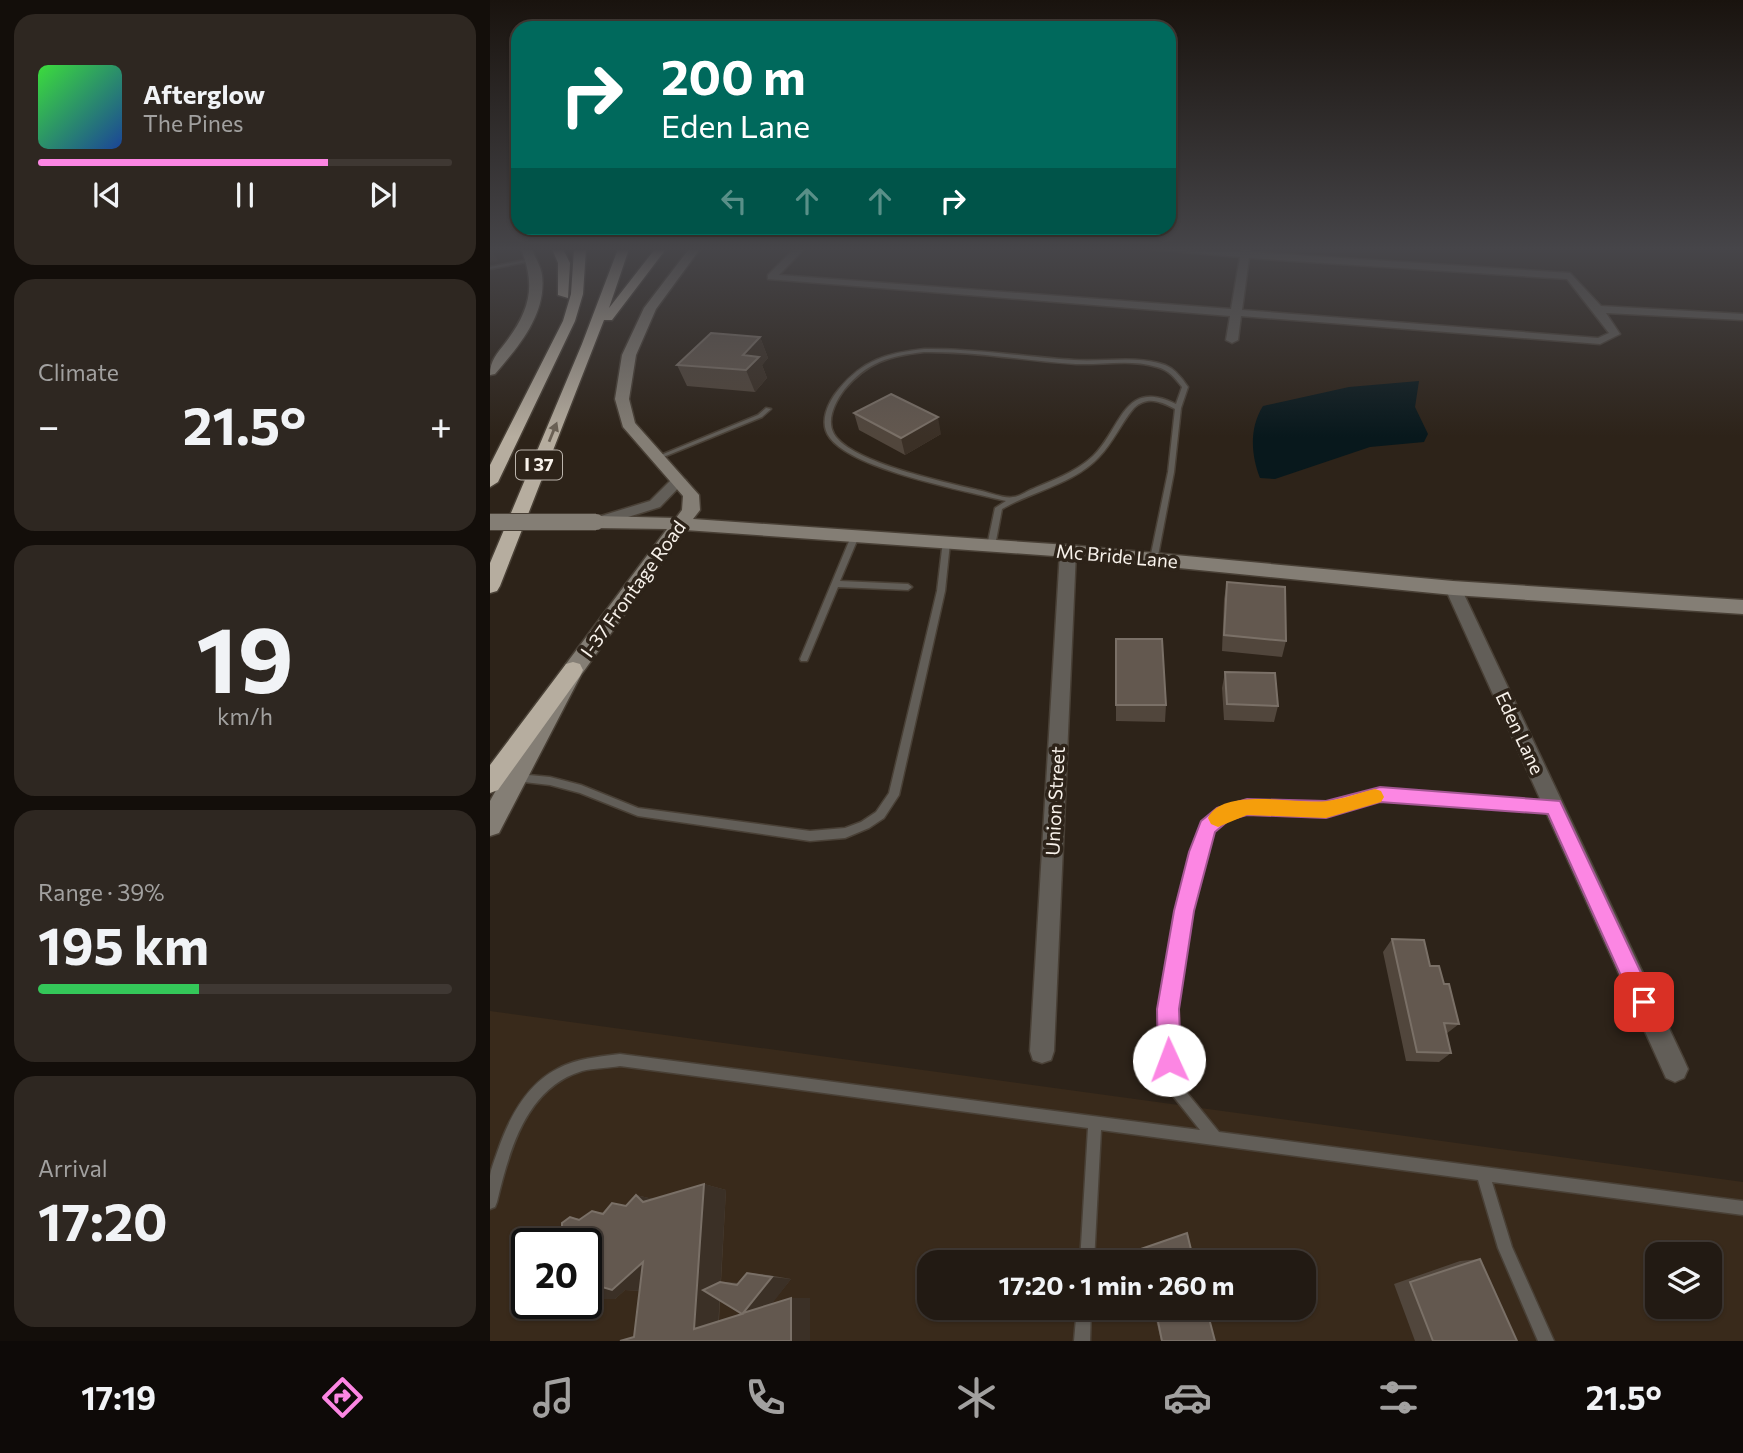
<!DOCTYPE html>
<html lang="en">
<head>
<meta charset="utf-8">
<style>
	body { margin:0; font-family:Commissioner,sans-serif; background:#2e2721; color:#f1f3f6; height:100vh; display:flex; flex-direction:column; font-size:26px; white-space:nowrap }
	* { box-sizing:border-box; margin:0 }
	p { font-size:23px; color:#a2a1a0 }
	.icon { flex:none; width:38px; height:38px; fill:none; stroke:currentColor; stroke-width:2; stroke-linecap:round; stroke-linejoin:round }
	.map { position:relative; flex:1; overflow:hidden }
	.details { display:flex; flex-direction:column; gap:14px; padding:14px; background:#130e0a; width:490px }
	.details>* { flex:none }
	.top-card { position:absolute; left:21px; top:21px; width:665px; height:214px; border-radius:21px; box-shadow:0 2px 5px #0004,0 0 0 2px #3f3833; background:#00695c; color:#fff; overflow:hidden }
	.buttons { position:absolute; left:1155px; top:1242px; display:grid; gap:14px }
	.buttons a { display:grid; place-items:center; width:77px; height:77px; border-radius:14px; background:#221a13; box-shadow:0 2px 5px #0004,0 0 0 2px #3f3833; font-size:35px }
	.speed { position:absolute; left:21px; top:1228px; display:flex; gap:14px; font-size:35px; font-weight:700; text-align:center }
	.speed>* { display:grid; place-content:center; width:91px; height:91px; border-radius:50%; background:#221a13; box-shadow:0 2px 5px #0004,0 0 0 2px #3f3833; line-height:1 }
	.speed .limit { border:4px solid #111; border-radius:10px; background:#fff; color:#111 }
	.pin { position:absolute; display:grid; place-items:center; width:60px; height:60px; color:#fff; margin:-30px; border-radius:14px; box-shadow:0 4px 10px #0006 }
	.me { position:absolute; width:77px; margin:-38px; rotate:358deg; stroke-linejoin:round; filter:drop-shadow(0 0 5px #0008) }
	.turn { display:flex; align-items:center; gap:24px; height:147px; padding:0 35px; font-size:32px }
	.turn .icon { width:91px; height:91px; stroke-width:2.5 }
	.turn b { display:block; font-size:49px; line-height:60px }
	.lanes { display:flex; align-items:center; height:66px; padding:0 35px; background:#0003; justify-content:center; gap:35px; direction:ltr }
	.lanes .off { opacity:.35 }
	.big { font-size:52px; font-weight:700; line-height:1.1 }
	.details .card { flex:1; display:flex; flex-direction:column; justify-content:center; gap:10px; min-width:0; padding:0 24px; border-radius:21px; background:#2e2721 }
	.details .dial { align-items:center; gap:0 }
	.dial b { font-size:91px; line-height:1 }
	.song { display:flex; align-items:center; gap:21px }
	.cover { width:84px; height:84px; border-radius:10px; background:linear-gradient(135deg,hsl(120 70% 55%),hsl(220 70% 35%)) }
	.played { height:7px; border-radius:4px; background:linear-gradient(90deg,#fc86e3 70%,#3f3833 70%) }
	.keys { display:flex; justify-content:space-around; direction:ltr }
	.heat { display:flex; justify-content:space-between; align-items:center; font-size:38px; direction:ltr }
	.charge { height:10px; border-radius:5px; background:linear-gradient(90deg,#34c759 39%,#3f3833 0) }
	.trip { position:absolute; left:427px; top:1250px; width:399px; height:70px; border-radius:21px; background:#221a13; box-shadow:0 2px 5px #0004,0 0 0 2px #3f3833; font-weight:700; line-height:70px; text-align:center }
	.tabs { display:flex; height:112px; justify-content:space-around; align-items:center; background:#0e0a08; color:#a2a1a0 }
	.tabs .icon { width:49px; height:49px }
	.tabs .current { color:#fc86e3 }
	.tabs b { font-size:32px; color:#f1f3f6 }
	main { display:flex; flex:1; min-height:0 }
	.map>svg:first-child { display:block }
	.built { fill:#392a1b; fill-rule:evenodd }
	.water { fill:#08181c }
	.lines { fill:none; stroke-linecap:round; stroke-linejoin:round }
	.lane-casing { stroke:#494036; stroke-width:3 }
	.street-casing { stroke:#494036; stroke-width:3 }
	.secondary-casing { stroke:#494036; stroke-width:3 }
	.highway-casing { stroke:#494036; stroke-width:3 }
	.lane { fill:#625e58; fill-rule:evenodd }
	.street { fill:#625e58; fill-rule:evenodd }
	.secondary { fill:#847e75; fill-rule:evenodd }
	.highway { fill:#b6ad9f; fill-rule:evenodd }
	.secondary-bridge-casing { stroke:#494036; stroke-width:18; stroke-linecap:butt }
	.secondary-bridge { stroke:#847e75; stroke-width:16 }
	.wall { fill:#51463c; fill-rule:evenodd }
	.shaded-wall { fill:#3b3026 }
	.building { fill:#63584f; stroke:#7a7067; stroke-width:2 }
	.oneway { fill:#6b6155 }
	.route { fill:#fc86e3; stroke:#a45794; stroke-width:2 }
	.slow { fill:#f59e0b }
	.labels { text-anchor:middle; stroke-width:7; stroke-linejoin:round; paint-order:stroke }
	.shield { fill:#2d2319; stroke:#bbb4ac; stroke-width:2 }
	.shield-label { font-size:18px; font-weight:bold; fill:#f8f2eb }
	.street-label { font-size:19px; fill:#f8f2eb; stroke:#2d2319 }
</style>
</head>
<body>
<main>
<section class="details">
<div class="card">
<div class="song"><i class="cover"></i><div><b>Afterglow</b><p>The Pines</p></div></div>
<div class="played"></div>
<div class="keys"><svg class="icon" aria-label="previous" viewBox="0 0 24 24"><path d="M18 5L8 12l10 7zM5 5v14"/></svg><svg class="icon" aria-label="pause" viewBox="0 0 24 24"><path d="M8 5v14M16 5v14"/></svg><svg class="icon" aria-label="next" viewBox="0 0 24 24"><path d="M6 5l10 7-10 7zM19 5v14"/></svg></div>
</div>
<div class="card"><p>Climate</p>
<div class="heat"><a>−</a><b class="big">21.5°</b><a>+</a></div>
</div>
<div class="card dial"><b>19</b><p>km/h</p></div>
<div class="card"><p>Range · 39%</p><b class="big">195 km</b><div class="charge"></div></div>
<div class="card"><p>Arrival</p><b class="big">17:20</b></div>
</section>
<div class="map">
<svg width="1253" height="1341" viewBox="0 0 1253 1341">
	<rect width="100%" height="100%" fill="#2d2319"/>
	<path class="built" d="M0,1011L1253,1182V1341H0ZM37,1244H96V1304H37ZM1167,1255H1220V1307H1167ZM439,1262H814V1307H439Z"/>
	<path class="water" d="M929,381L925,407L938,434L934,442L880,447L785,479L770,478C761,455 759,428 773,406L859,387Z"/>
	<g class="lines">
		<defs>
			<path id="lane" d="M40,259L42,260V261L0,269V267Z
				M434,349C484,348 533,357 584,360C614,362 646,355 675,365C685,369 692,378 698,387L691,408L684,472L667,561H661L660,559L678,472L685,409C670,401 657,396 644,408C631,423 623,443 609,457C584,484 543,491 512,509L505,546L501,548L497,546L505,508L516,501C476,491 364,470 340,438C328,423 338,402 349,389C373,360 397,353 434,349ZM434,352C485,351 535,361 586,364C613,365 641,359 667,367C679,370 685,378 692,387L686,404C633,378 632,428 603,456C585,473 560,481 538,491C534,493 528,497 523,497C516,499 500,493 492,491C459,483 361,463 344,434C336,420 345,402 354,390C377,362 399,356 434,352Z
				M276,408L281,409L272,417L171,458L169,459L166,457L268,415Z
				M362,534H365L369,536L350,581L418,584L422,587L418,590L348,587L318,659L317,661H311L310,659Z
				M453,541H459L460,543L455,591L409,795L394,818L379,828L355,838L320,841L148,816L90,793L60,785L25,781L23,778L25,775L28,774L60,777L91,785L148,808L320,831L355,828L371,822L386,812L399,793L447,591Z
				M890,791L1063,803L1067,804L1068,807L1067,810L1063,811L890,799L836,813L757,811L736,818L721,829L700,911L684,1009L685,1060L693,1088L729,1132L1253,1201V1215L1002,1182L1022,1247L1064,1341H1048L1008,1248L988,1180L611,1130L604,1262H590L598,1128L130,1066C118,1068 104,1068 92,1071C36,1088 19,1151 7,1202L5,1207L0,1209C0,1198 0,1187 0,1176C1,1168 5,1159 8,1150C19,1118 36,1085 67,1069C87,1058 108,1057 130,1054L710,1130L683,1096L682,1091L673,1060L672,1009L688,911L713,823L729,811L757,803L836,805Z
				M587,1307H601L600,1341H584Z"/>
			<path id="street" d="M304,249H314L289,275L741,309L750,257L659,249L751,252V249H761L760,252L1080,273L1111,306L1253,314V320L1116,313L1130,334L1110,344L751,316L748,340L742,343L736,340L740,316L278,279V275ZM759,258L1077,279L1119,333L1108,338L752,310Z
				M189,476L196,480L170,507L106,527L99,522L101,519L160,501L184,477Z
				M578,546L586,551L564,1051L561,1060L552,1063L543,1060L540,1051L570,551Z
				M963,582L971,588L1194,1060L1198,1069L1194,1078L1185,1082L1176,1078L955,588Z"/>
			<path id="secondary" d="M31,249H42C45,258 51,266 52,275C57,314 28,347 5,374L0,375C0,360 7,354 16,342C40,310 46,286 31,249Z
				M199,249H210L166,309L146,355L139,399L145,423L209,495L210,510L203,519L578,545L963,581L1253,600V614L963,595L578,557L195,530L91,675L9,833L0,836V801L76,664L177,529L106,528L97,522L106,516L186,518L192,510L193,496L133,427L125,399L132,355L154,308Z"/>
			<path id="highway" d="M62,249H73L80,263L78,298L68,295V263Z
				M84,249H96L93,294L85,321L8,482L0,487V465L73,321L81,294Z
				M128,249H139L119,308L165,249H176L122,320H114L10,586L7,591L0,593V563L92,344Z
				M83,662L90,664L93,670L90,676L8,790L0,793V765L76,664Z"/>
		</defs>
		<use href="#lane" class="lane-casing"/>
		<use href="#street" class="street-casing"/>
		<use href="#secondary" class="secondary-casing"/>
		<use href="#highway" class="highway-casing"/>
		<use href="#lane" class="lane"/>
		<use href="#street" class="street"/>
		<use href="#secondary" class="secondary"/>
		<use href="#highway" class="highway"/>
		<defs>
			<path id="secondary-bridge" d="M0,522H106"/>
		</defs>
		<use href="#secondary-bridge" class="secondary-bridge-casing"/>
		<use href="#secondary-bridge" class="secondary-bridge"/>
	</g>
	<path class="wall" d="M270,337L278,358L272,365L277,378L265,392L197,386L187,365Z
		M364,413L451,434L415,455L369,430Z
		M737,582L796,641L792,657L732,651L734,599Z
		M626,639L676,705L675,722L626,721Z
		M735,672L788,706L784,722L734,720L732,688Z
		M902,939L940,966L954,984L969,1024L956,1034L961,1053L949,1062L916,1061L893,952Z
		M214,1184L236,1190L231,1282L249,1283L257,1273L278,1275L301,1279L281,1304L320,1298V1341L144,1337L150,1291L135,1290L125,1299L102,1252L80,1217L90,1219L102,1211L114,1213L136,1206L146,1195L163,1199ZM230,1301L252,1314L229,1321Z
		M990,1259L1027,1341H925L904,1284L970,1261Z
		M663,1307H716L725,1341H671Z"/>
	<path class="shaded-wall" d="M0,249H1L8,261L0,262Z
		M270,337L278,358L272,365L277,378L265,392L256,370L253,355Z
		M448,417L451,434L415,455L411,438Z
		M214,1184L236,1190L228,1328L204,1329Z
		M146,1195L171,1201L153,1202Z
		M104,1239L102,1252L96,1251V1244H87Z
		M153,1262L151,1291L135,1290L125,1299H96L109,1286Z
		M282,1277L301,1279L275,1313H253Z
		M301,1298H320V1341H301Z"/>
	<path class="building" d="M221,333L270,337L253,355L269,357L256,370L187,365Z
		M401,394L448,417L411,438L364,413Z
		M737,582L795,587L796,641L734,635Z
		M626,639H672L676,705H626Z
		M735,672L785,673L788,706L737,704Z
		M902,939L934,940L940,966H949L954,984H959L969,1024L954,1023L961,1053L927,1052Z
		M214,1184L204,1329L252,1314L213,1290L230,1282L247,1285L257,1273L282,1277L253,1313L301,1298V1341H130L144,1337L153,1262L122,1290L109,1286L96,1297V1290L104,1239L87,1244H72V1223L80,1217L89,1220L102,1211L113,1214L122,1203L136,1206L146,1195L153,1202Z
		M697,1233L704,1262H654L651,1249Z
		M990,1259L1027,1341H943L920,1282Z
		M665,1307H716L725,1341H672Z"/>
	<defs><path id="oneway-solid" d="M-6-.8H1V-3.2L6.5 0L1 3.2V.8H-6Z" transform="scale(1.75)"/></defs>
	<use class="oneway" href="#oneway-solid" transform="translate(63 432) rotate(-68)"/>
	<linearGradient id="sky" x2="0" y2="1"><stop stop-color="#19130e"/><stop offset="0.57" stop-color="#464549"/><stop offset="1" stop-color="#464549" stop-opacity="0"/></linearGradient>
	<rect width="1253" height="437" fill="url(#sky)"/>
	<path class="route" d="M890,787L1070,801L1161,994L1165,1002L1161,1009L1154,1013L1146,1009L1058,814L890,802L836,818L757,815L739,820L725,832L704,911L689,1009L691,1060L687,1068L679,1072L671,1068L668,1060L667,1009L684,911L699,852L711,821L727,808L757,799L836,801Z"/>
	<path class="slow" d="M885,789L891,791L894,797L891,802L836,818L757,815L728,827L721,824L718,818C733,786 808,805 837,801C853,799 869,793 885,789Z"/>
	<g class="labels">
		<rect class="shield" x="26" y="450.5" width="46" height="29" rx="5"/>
		<g class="shield-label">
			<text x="49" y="471">I 37</text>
		</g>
		<g class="street-label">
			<text transform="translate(627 556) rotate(5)" y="7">Mc Bride Lane</text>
			<text transform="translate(143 589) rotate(-54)" y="7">I-37 Frontage Road</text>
			<text transform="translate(1030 733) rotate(65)" y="7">Eden Lane</text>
			<text transform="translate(565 801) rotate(-87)" y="7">Union Street</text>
		</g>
	</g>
</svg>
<div class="buttons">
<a><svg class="icon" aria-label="layers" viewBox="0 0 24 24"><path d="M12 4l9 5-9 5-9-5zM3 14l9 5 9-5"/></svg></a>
</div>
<div class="speed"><div class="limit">20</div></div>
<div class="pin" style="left:1154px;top:1002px;background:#d93025"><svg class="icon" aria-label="arrive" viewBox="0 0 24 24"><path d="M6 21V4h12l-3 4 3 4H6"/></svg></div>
<svg class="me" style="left:679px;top:1060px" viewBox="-20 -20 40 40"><circle r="19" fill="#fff"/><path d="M0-13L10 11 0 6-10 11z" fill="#fc86e3"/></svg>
<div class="trip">17:20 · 1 min · 260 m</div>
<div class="top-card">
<div class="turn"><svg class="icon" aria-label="right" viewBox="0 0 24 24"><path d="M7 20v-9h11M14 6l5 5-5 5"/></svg><div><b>200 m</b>Eden Lane</div></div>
<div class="lanes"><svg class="icon off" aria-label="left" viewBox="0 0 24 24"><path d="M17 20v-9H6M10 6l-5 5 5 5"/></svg><svg class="icon off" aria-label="ahead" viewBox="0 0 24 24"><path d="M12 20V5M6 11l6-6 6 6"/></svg><svg class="icon off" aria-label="ahead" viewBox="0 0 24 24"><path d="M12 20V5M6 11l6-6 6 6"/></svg><svg class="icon" aria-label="right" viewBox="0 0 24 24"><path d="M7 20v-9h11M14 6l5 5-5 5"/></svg></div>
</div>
</div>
</main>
<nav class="tabs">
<b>17:19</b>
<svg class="icon current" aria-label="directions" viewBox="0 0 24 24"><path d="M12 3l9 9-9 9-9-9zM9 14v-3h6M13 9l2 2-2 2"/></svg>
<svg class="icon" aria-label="music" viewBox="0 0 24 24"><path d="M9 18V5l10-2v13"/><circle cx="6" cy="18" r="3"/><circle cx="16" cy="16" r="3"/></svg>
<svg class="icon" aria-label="phone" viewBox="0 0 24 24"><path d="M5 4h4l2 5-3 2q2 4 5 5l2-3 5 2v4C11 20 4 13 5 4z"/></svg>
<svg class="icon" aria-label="climate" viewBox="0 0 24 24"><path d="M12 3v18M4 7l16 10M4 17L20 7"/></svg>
<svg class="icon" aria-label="car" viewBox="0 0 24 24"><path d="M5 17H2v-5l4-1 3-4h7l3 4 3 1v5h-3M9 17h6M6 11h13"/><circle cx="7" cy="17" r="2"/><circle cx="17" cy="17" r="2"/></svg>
<svg class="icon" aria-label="filters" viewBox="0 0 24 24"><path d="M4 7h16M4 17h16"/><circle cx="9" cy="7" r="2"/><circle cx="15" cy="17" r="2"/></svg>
<b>21.5°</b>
</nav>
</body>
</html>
